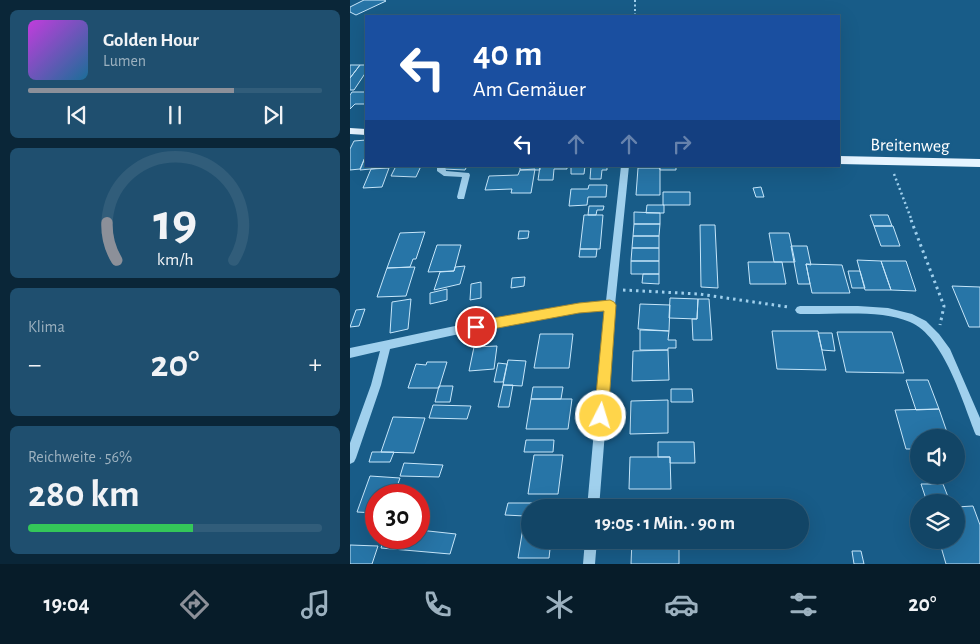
<!DOCTYPE html>
<html lang="de">
<head>
<meta charset="utf-8">
<style>
	body { margin:0; font-family:"Alegreya Sans",sans-serif; background:#1f4f6f; color:#f1f3f6; height:100vh; display:flex; flex-direction:column; font-size:19px; white-space:nowrap }
	* { box-sizing:border-box; margin:0 }
	p { font-size:16px; color:#9cb1bf }
	.icon { flex:none; width:28px; height:28px; fill:none; stroke:currentColor; stroke-width:2; stroke-linecap:round; stroke-linejoin:round }
	.map { position:relative; flex:1; overflow:hidden }
	.panel { display:flex; flex-direction:column; gap:10px; padding:10px; background:#0a2638; width:350px }
	.panel>* { flex:none }
	.top-card { position:absolute; left:15px; top:15px; width:475px; height:152px; border-radius:0px; box-shadow:0 5px 20px #0002,0 0 0 1px #315d7a; background:#1a4fa0; color:#fff; overflow:hidden }
	.buttons { position:absolute; left:560px; top:429px; display:grid; gap:10px }
	.buttons a { display:grid; place-items:center; width:55px; height:55px; border-radius:50%; background:#124566; box-shadow:0 5px 20px #0002,0 0 0 1px #315d7a; font-size:25px }
	.speed { position:absolute; left:15px; top:484px; display:flex; gap:10px; font-size:25px; font-weight:700; text-align:center }
	.speed>* { display:grid; place-content:center; width:65px; height:65px; border-radius:50%; background:#124566; box-shadow:0 5px 20px #0002,0 0 0 1px #315d7a; line-height:1 }
	.speed .limit { border:8px solid #d22; background:#fff; color:#111 }
	.pin { position:absolute; display:grid; place-items:center; width:42px; height:42px; color:#fff; margin:-21px; border:2px solid #fff; border-radius:50%; box-shadow:0 1px 5px #0007 }
	.me { position:absolute; width:55px; margin:-28px; rotate:5deg; stroke-linejoin:round; filter:drop-shadow(0 0 4px #0008) }
	.turn { display:flex; align-items:center; gap:18px; height:105px; padding:0 25px; font-size:22px }
	.turn .icon { width:65px; height:65px; stroke-width:2.5 }
	.turn b { display:block; font-size:35px; line-height:42px }
	.lanes { display:flex; align-items:center; height:48px; padding:0 25px; background:#0003; justify-content:center; gap:25px; direction:ltr }
	.lanes .off { opacity:.35 }
	.big { font-size:38px; font-weight:700; line-height:1.1 }
	.panel .tile { flex:1; display:flex; flex-direction:column; justify-content:center; gap:8px; min-width:0; padding:0 18px; border-radius:8px; background:#1f4f6f }
	.panel .dial { align-items:center; gap:0 }
	.dial svg { height:130px; overflow:visible; fill:none; stroke:#315d7a; stroke-width:7; stroke-linecap:round; text-anchor:middle }
	.dial text { fill:#f1f3f6; stroke:none }
	.song { display:flex; align-items:center; gap:15px }
	.cover { width:60px; height:60px; border-radius:8px; background:linear-gradient(135deg,hsl(290 70% 55%),hsl(200 70% 35%)) }
	.played { height:5px; border-radius:2px; background:linear-gradient(90deg,#8c9099 70%,#315d7a 70%) }
	.keys { display:flex; justify-content:space-around; direction:ltr }
	.heat { display:flex; justify-content:space-between; align-items:center; font-size:28px; direction:ltr }
	.charge { height:8px; border-radius:4px; background:linear-gradient(90deg,#34c759 56%,#315d7a 0) }
	.trip { position:absolute; left:171px; top:499px; width:288px; height:50px; border-radius:25px; background:#124566; box-shadow:0 5px 20px #0002,0 0 0 1px #315d7a; font-weight:700; line-height:50px; text-align:center }
	.tabs { display:flex; height:80px; justify-content:space-around; align-items:center; background:#071c29; color:#9cb1bf }
	.tabs .icon { width:35px; height:35px }
	.tabs .on { color:#8c9099 }
	.tabs b { font-size:22px; color:#f1f3f6 }
	main { display:flex; flex:1; min-height:0 }
	.map>svg:first-child { display:block }
	.building { fill:#2775a7; stroke:#c6e6fa }
	.lines { fill:none; stroke-linecap:round; stroke-linejoin:round }
	.path-far2 { stroke:#a0d0ed; stroke-width:2; stroke-dasharray:2 2.5; stroke-linecap:butt }
	.path-far1 { stroke:#a0d0ed; stroke-width:2.5; stroke-dasharray:2 3; stroke-linecap:butt }
	.path { stroke:#a0d0ed; stroke-width:3; stroke-dasharray:2.5 4; stroke-linecap:butt }
	.minor { fill:#a0d0ed; fill-rule:evenodd }
	.major { fill:#e6f4ff; fill-rule:evenodd }
	.route { fill:#ffd54a; stroke:#a68a30 }
	.labels { text-anchor:middle; stroke-width:5; stroke-linejoin:round; paint-order:stroke }
	.street-label { font-size:18px; fill:#fff; stroke:#185c88 }
</style>
</head>
<body>
<main>
<section class="panel">
<div class="tile">
<div class="song"><i class="cover"></i><div><b>Golden Hour</b><p>Lumen</p></div></div>
<div class="played"></div>
<div class="keys"><svg class="icon" aria-label="previous" viewBox="0 0 24 24"><path d="M18 5L8 12l10 7zM5 5v14"/></svg><svg class="icon" aria-label="pause" viewBox="0 0 24 24"><path d="M8 5v14M16 5v14"/></svg><svg class="icon" aria-label="next" viewBox="0 0 24 24"><path d="M6 5l10 7-10 7zM19 5v14"/></svg></div>
</div>
<div class="tile dial"><svg viewBox="0 0 100 80">
<path d="M14 69A42 42 0 1 1 86 69"/>
<path d="M14 69A42 42 0 0 1 8 46" stroke="#8c9099"/>
<text x="50" y="56" font-size="32" font-weight="700">19</text>
<text x="50" y="72" font-size="11">km/h</text>
</svg></div>
<div class="tile"><p>Klima</p>
<div class="heat"><a>−</a><b class="big">20°</b><a>+</a></div>
</div>
<div class="tile"><p>Reichweite · 56%</p><b class="big">280 km</b><div class="charge"></div></div>
</section>
<div class="map">
<svg width="630" height="564" viewBox="0 0 630 564">
	<rect width="100%" height="100%" fill="#185c88"/>
	<path class="building" d="M14,0H34L36,1L6,15L0,12V7Z
		M0,65H10L0,78Z
		M10,65H16V72L4,90H0V78Z
		M2,92H16V104H5L0,109V95Z
		M16,140V155L10,169L0,170V149L4,141Z
		M16,155V166H32L31,168L10,170Z
		M46,166H71L66,177L41,176Z
		M94,166H117L115,170L93,169Z
		M170,166H190V170H170Z
		M190,166H217V169H204L203,180H188Z
		M221,166H235L234,174H221Z
		M241,166H257V170H252L251,179H240Z
		M309,166H326V170H310Z
		M39,168L32,187L13,188L21,169Z
		M288,168H310V195H286Z
		M185,169L181,193H161L162,189L135,190L139,176L168,175L170,170Z
		M239,185H257L256,197H238L237,205L219,206L221,189H238Z
		M411,187L414,197H406L403,188Z
		M313,192H340V205H313Z
		M297,205H314V213H296Z
		M239,206H254L253,210H247L246,215H238Z
		M284,212L310,213V224H284Z
		M234,215H253L250,249H230Z
		M520,215H538L542,226H524Z
		M284,224H310L309,236H283Z
		M350,225H365L368,288L351,287Z
		M524,226H543L550,246H531Z
		M169,231H179L178,238L168,239Z
		M75,232L66,259H63L60,267L37,268L50,233Z
		M419,233H439L445,262H424Z
		M283,236H309V248H282Z
		M87,245H111L104,271L78,272Z
		M441,246H457L461,265L456,264L460,284H448Z
		M282,248H309V261H281Z
		M230,249H247L246,257H229Z
		M507,260L531,261L541,290H515Z
		M281,261H309V274H281Z
		M531,261H556L566,291L541,290Z
		M398,262H432L436,284H400Z
		M456,264L492,265L500,293H462Z
		M115,266L110,284L84,290L90,272L104,271L105,267Z
		M65,267L56,296L27,297L37,268Z
		M498,271H510L515,288H502Z
		M293,274H309V284L292,283Z
		M175,277L174,286L161,288L162,278Z
		M131,282V298L120,300L121,284Z
		M602,286L630,287V327H619Z
		M97,289V300L80,304V293Z
		M320,298L348,299L347,319L319,318Z
		M61,299L58,329L40,333L42,302Z
		M348,299H359L362,340H343L342,319H347Z
		M290,304L320,305L319,331L288,329Z
		M15,309L9,326L0,327L6,310Z
		M290,330L319,331L318,340H326V348H318V350H290Z
		M422,331H468L476,370L427,369Z
		M487,332H542L554,373L496,372Z
		M468,333H482L485,351L472,350Z
		M190,334H223L219,368H184Z
		M147,346L144,369L119,371L124,347Z
		M318,350L319,380L282,381L283,351Z
		M158,360L176,361L172,386L153,385Z
		M77,362H97L89,388H58L66,364L76,365Z
		M148,363L157,364L153,382H144Z
		M556,380H578L589,409L566,410Z
		M153,385H163L159,407H148Z
		M89,386H103L100,402H85Z
		M183,387H213L211,399H181Z
		M321,389H342L343,402H321Z
		M181,399H222L218,429H176Z
		M318,400V433L280,434L281,401Z
		M83,405L121,406L117,419L79,418Z
		M589,409L599,438H569V458L566,449H556L545,410Z
		M43,417L75,418L64,453L31,452Z
		M176,440H204L203,452H174Z
		M308,442H344L345,463H320V457H308Z
		M22,452H44L40,462H19Z
		M184,455H213L208,494H178Z
		M280,457H320L321,489H279Z
		M54,463L93,465L89,477L50,476Z
		M20,476L50,478L44,495H26V513L7,512Z
		M571,484H593L600,502H577Z
		M158,503H189V508H180V515L175,516L155,515Z
		M623,506L630,525V564H596L589,540H606V507Z
		M180,515V540H201L199,558H168L175,516Z
		M69,530L106,534L100,554L31,548L34,538H69Z
		M282,540H329V564H281Z
		M0,545L28,546L22,564H0Z
		M502,551H511L514,564H504Z"/>
	<g class="lines">
		<path class="path-far2" d="M285,0V16"/>
		<path class="path-far1" d="M544,174L562,221"/>
		<path class="path" d="M561,220L594,306L590,325
			M273,290L349,294L438,307"/>
		<path class="minor" d="M87,166H95L96,171L119,173L120,175L114,199H108L107,197L112,177L94,176L87,171Z
			M271,166H279L265,305L249,508H237L255,309C183,317 111,334 40,349L31,385L6,458L4,462L0,464V443L21,385L30,351L0,358V348C84,331 170,310 256,301Z
			M450,306H508L538,308L562,314L576,321L589,334L600,349L630,418V436L626,435C613,403 594,336 560,322C531,309 482,315 450,314L447,313L445,310L447,307Z
			M235,540H247L245,564H233Z"/>
		<path class="major" d="M0,128L16,129V135L0,134Z
			M489,156L630,159V167L489,164Z"/>
	</g>
	<path class="route" d="M260,300L264,302L266,305L258,416L256,420L251,422L246,420L244,416L254,311L229,313L126,332L122,331L120,327L122,323L126,321L229,303Z"/>
	<g class="labels">
		<g class="street-label">
			<text transform="translate(560 145) rotate(1)" y="6">Breitenweg</text>
		</g>
	</g>
</svg>
<div class="buttons">
<a><svg class="icon" aria-label="sound" viewBox="0 0 24 24"><path d="M4 9h4l5-4v14l-5-4H4zM17 9q2 3 0 6"/></svg></a>
<a><svg class="icon" aria-label="layers" viewBox="0 0 24 24"><path d="M12 4l9 5-9 5-9-5zM3 14l9 5 9-5"/></svg></a>
</div>
<div class="speed"><div class="limit">30</div></div>
<div class="pin" style="left:126px;top:327px;background:#d93025"><svg class="icon" aria-label="arrive" viewBox="0 0 24 24"><path d="M6 21V4h12l-3 4 3 4H6"/></svg></div>
<svg class="me" style="left:251px;top:416px" viewBox="-20 -20 40 40"><circle r="17" fill="#ffd54a" stroke="#fff" stroke-width="3"/><path d="M0-11L8 9 0 5-8 9z" fill="#fff"/></svg>
<div class="trip">19:05 · 1 Min. · 90 m</div>
<div class="top-card">
<div class="turn"><svg class="icon" aria-label="left" viewBox="0 0 24 24"><path d="M17 20v-9H6M10 6l-5 5 5 5"/></svg><div><b>40 m</b>Am Gemäuer</div></div>
<div class="lanes"><svg class="icon" aria-label="left" viewBox="0 0 24 24"><path d="M17 20v-9H6M10 6l-5 5 5 5"/></svg><svg class="icon off" aria-label="ahead" viewBox="0 0 24 24"><path d="M12 20V5M6 11l6-6 6 6"/></svg><svg class="icon off" aria-label="ahead" viewBox="0 0 24 24"><path d="M12 20V5M6 11l6-6 6 6"/></svg><svg class="icon off" aria-label="right" viewBox="0 0 24 24"><path d="M7 20v-9h11M14 6l5 5-5 5"/></svg></div>
</div>
</div>
</main>
<nav class="tabs">
<b>19:04</b>
<svg class="icon on" aria-label="directions" viewBox="0 0 24 24"><path d="M12 3l9 9-9 9-9-9zM9 14v-3h6M13 9l2 2-2 2"/></svg>
<svg class="icon" aria-label="music" viewBox="0 0 24 24"><path d="M9 18V5l10-2v13"/><circle cx="6" cy="18" r="3"/><circle cx="16" cy="16" r="3"/></svg>
<svg class="icon" aria-label="phone" viewBox="0 0 24 24"><path d="M5 4h4l2 5-3 2q2 4 5 5l2-3 5 2v4C11 20 4 13 5 4z"/></svg>
<svg class="icon" aria-label="climate" viewBox="0 0 24 24"><path d="M12 3v18M4 7l16 10M4 17L20 7"/></svg>
<svg class="icon" aria-label="car" viewBox="0 0 24 24"><path d="M5 17H2v-5l4-1 3-4h7l3 4 3 1v5h-3M9 17h6M6 11h13"/><circle cx="7" cy="17" r="2"/><circle cx="17" cy="17" r="2"/></svg>
<svg class="icon" aria-label="filters" viewBox="0 0 24 24"><path d="M4 7h16M4 17h16"/><circle cx="9" cy="7" r="2"/><circle cx="15" cy="17" r="2"/></svg>
<b>20°</b>
</nav>
</body>
</html>
